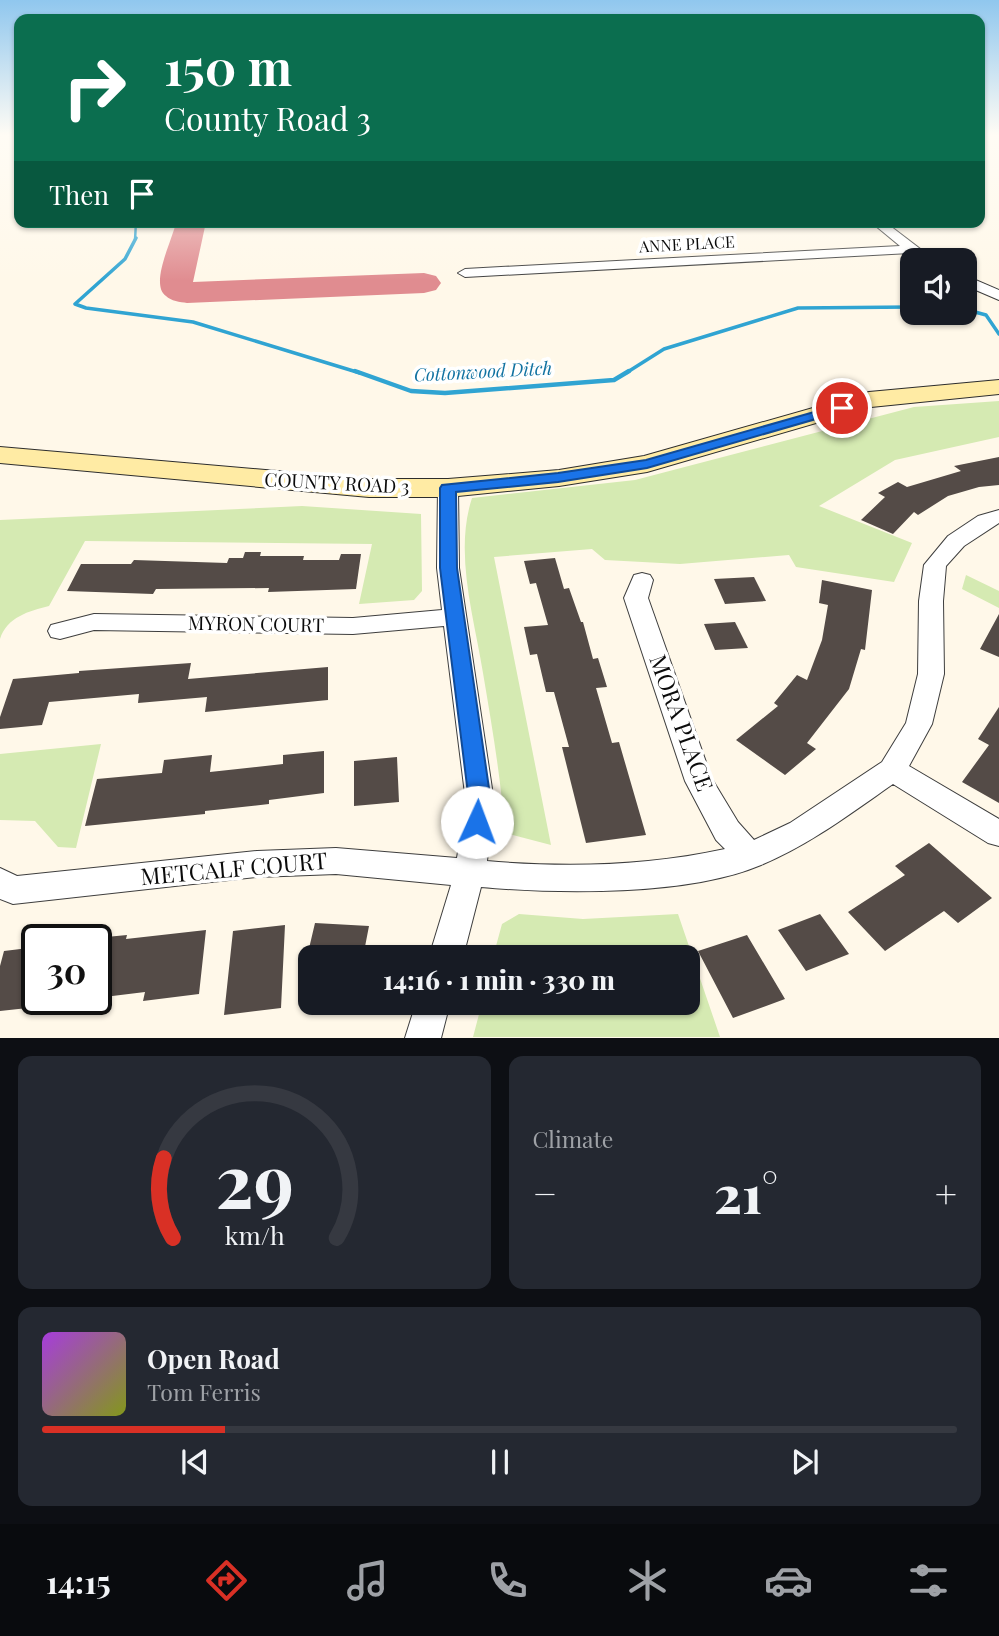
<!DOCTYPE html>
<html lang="en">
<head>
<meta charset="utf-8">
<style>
	body { margin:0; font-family:"Playfair Display",serif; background:#242831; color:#f1f3f6; height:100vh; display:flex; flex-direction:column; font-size:26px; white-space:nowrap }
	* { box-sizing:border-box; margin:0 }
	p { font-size:23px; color:#9ea1a6 }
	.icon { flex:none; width:38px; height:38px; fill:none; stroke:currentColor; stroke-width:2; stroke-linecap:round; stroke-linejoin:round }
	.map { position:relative; height:1038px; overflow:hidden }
	.panel { display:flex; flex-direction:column; gap:18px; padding:18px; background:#0d0f14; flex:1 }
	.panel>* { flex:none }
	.guide { position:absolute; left:14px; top:14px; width:971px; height:214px; border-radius:14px; box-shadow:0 2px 5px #0004; background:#0b6e4f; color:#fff; overflow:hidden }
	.tools { position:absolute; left:900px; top:248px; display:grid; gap:14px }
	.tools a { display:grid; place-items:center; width:77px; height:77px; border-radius:14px; background:#171b24; box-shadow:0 2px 5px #0004; font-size:35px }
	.speed { position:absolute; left:21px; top:924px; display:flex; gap:14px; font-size:35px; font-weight:700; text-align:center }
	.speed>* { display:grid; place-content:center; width:91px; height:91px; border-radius:50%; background:#171b24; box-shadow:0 2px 5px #0004; line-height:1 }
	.speed .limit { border:4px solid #111; border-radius:10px; background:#fff; color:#111 }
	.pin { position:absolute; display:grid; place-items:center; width:60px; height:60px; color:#fff; margin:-30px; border:4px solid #fff; border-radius:50%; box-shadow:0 2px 7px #0007 }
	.me { position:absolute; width:77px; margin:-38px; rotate:2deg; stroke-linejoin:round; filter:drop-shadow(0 0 5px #0008) }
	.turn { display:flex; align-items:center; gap:24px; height:147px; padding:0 35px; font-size:32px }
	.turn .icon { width:91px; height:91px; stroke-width:2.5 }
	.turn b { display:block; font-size:49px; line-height:60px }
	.then { display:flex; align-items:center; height:66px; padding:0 35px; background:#0003; gap:14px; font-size:26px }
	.big { font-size:52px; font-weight:800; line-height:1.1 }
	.panel .tile { flex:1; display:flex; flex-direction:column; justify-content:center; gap:10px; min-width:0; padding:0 24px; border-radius:14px; background:#242831 }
	.panel .dial { align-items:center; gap:0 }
	.dial svg { height:182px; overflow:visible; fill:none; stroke:#363941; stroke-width:7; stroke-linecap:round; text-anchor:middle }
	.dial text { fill:#f1f3f6; stroke:none }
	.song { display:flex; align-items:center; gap:21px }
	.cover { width:84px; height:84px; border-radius:10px; background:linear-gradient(135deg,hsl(280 70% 55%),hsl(70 70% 35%)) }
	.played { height:7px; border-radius:4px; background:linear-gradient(90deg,#d93025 20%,#363941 20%) }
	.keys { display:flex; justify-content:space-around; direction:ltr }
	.heat { display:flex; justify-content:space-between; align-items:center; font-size:38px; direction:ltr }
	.panel .tiles { flex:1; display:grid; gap:18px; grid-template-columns:1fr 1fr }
	.tile:last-child { grid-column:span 2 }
	.trip { position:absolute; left:298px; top:945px; width:402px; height:70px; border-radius:14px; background:#171b24; box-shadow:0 2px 5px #0004; font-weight:800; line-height:70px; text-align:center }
	.tab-bar { display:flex; height:112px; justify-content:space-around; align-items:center; background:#090b0e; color:#9ea1a6 }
	.tab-bar .icon { width:49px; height:49px }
	.tab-bar .on { color:#d93025 }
	.tab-bar b { font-size:32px; color:#f1f3f6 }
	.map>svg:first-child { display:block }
	.green { fill:#d5eab2 }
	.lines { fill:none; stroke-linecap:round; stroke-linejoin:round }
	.stream-far2 { stroke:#30a4d2; stroke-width:2.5 }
	.stream-far1 { stroke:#30a4d2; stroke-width:3.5 }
	.stream { stroke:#30a4d2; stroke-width:4.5 }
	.taxiway { fill:#e08c90; fill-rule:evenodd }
	.building { fill:#544b47 }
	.street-casing { stroke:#3e3e3e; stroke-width:2 }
	.secondary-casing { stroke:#2d2d2d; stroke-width:2 }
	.street { fill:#fff; fill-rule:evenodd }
	.secondary { fill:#ffeba4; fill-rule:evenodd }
	.route { fill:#1a73e8; stroke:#114b97; stroke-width:2 }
	.labels { text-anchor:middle; stroke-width:7; stroke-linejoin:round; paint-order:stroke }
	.far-street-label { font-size:16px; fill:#0b0b0b; stroke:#fff }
	.far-water-label { font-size:18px; font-style:italic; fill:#1172a1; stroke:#fff }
	.street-label { font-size:19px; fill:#0b0b0b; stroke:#fff }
	.near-street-label { font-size:23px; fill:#0b0b0b; stroke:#fff }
</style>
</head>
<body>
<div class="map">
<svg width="999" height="1038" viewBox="0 0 999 1038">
	<rect width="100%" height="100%" fill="#fff8e9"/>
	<path class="green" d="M999,401V437L895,460L819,506L912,543L894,582L796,567L789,555L680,564L605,560L592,549L494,557L551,845L505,833C501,779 492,726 483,673C474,617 454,553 472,498L635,480L914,407Z
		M302,506L421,514L422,591L414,600L359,604L372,544L85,541L49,606C29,611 7,617 0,639V520Z
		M966,575L999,591V608L962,589Z
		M101,744L76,848L58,847L35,821L0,820V754Z
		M519,914L583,919L678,914L720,1037H473L482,1003H688V957H493L502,924Z"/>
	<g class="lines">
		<path class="stream-far2" d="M135,240L136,222"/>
		<path class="stream-far1" d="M136,238L125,259L75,304L86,308L193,322L360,373
			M964,309L986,315L999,334
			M626,373L664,349L798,308L912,307"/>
		<path class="stream" d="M355,371L411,391L445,393L614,380L629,371"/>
		<path class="taxiway" d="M176,222H206L193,282L424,273L436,276L441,283L436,290L424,293L187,303C180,302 171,301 166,296C149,284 173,239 176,222Z"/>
	</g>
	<path class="building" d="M999,457V485L979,487L948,496L918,515L914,512L893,534L861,520L885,497L878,493L898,482L907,487L961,471L954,466Z
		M245,552H261L260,556H304L303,560H339L341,554H361L356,589L268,592L269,588L156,589L153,594L67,591L81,564H131L134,560L227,563L229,558H243Z
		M555,558L564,589L569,588L581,622H583L593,659L598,658L607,687L596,688L612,743L619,742L646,835L586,843L562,747H569L554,692H546L537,654L530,655L524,627L548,625L536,583L530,584L524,561Z
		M754,577L766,601L725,604L714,579Z
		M822,580L872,590L865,650L861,649L849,689L807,743L816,749L785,775L736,740L778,706L774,703L797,675L807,680L822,640L828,605L819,603Z
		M999,614V657L980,649Z
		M735,622L748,648L715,650L704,624Z
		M191,663L188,679L328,667V700L205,712L207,697L138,703L139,694L49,702L42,725L0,729V717L13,679L79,673V671Z
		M999,707V803L962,782L989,745L978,739Z
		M324,751V793L269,800V804L205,811V814L85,826L97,779L162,773L164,760L212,755L210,772L283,764V755Z
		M397,757L399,802L354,806V761Z
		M929,843L992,898L958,923L944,911L885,951L848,912L905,875L895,866Z
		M820,914L849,954L806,971L778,930Z
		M315,923L369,926L363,957H307Z
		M285,925L281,1008L224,1015L233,931Z
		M206,930L199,994L143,1001L145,992L96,998V938L127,935L126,939Z
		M747,935L785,999L733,1018L698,951Z
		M37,947V1007L0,1011V966L4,951Z"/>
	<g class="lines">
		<defs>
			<path id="street" d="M871,222H885L936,261H920L910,253L465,277L458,273L465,269L900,246Z
				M964,275L999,290V300L964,285Z
				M448,482L455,484L458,488L459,568L494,802L487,861C566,868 647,866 725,849L716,840L685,781L624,598L634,575L642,573L650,575L653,580L648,598L712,779L738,822L754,840L790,823L882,762L906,723L918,674L919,601L924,565L948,536L978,516L999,510V523L964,546L946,566L943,601L944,674L932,724L909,766L999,819V846L988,843L893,784C850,814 809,845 761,865C688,896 560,894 481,887L463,957H429L451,885L336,874L257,877L13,904L0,899V868L17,876L257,851L336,848L457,858L466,802L444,626L353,634L94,630L60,639L51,637L48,631L51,625L94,614L353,618L442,610L437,568L438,488L441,484Z
				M416,1003H450L441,1038H405Z"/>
			<path id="secondary" d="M999,380V394L871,407L647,472L559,486L448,497H369L0,463V447L369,479H448L559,470L644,456L869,392Z"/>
		</defs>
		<use href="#street" class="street-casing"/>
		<use href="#secondary" class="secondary-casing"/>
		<use href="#street" class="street"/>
		<use href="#secondary" class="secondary"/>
	</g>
	<linearGradient id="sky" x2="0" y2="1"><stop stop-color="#90c7ee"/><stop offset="0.48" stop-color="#fffcf5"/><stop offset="1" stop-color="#fffcf5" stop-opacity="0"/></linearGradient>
	<rect width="999" height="281" fill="url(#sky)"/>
	<path class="route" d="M842,404L849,408L847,410L647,468L558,482L456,492L457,568L491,802L485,829L477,831L469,829L466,822L469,802L440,568V488L442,485L558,473L646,460Z"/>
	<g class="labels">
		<g class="far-street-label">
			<text transform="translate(687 244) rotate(-3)" y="6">ANNE PLACE</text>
		</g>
		<g class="far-water-label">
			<text transform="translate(483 372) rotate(-3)" y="6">Cottonwood Ditch</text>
		</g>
		<g class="street-label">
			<text transform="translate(337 483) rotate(3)" y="7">COUNTY ROAD 3</text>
			<text transform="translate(256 624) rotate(1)" y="7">MYRON COURT</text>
		</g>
		<g class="near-street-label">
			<text transform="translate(681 723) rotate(70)" y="8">MORA PLACE</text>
			<text transform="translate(234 869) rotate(-5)" y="8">METCALF COURT</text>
		</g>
	</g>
</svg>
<div class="tools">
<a><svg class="icon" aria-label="sound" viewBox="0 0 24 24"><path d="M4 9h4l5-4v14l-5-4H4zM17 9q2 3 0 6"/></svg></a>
</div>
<div class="speed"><div class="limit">30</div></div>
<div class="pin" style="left:842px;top:408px;background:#d93025"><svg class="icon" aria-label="arrive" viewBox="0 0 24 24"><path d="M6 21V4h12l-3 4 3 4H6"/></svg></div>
<svg class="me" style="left:477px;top:822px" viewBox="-20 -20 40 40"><circle r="19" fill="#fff"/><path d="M0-13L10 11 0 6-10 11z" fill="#1a73e8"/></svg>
<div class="trip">14:16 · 1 min · 330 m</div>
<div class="guide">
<div class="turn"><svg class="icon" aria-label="right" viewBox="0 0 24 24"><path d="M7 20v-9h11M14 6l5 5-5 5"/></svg><div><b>150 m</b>County Road 3</div></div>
<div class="then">Then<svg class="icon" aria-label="arrive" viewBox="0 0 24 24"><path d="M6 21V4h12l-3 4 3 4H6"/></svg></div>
</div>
</div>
<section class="panel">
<div class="tiles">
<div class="tile dial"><svg viewBox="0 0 100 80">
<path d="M14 69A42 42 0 1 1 86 69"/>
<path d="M14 69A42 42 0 0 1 10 34" stroke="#d93025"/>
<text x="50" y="56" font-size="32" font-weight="700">29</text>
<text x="50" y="72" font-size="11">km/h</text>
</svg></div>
<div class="tile"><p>Climate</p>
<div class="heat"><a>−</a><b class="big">21°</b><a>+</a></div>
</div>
<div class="tile">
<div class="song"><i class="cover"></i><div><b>Open Road</b><p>Tom Ferris</p></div></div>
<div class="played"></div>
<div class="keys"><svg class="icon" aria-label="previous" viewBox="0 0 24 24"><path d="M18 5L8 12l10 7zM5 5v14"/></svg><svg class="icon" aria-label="pause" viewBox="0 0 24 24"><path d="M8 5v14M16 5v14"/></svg><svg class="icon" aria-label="next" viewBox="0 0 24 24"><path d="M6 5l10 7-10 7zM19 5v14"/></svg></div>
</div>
</div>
</section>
<nav class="tab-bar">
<b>14:15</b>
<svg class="icon on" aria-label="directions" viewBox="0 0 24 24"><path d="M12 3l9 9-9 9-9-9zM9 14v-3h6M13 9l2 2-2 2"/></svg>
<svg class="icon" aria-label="music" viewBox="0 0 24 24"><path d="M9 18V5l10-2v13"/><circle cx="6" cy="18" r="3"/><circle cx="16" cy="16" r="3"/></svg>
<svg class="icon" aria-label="phone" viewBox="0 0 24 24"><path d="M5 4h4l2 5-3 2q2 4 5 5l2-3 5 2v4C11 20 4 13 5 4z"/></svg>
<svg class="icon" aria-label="climate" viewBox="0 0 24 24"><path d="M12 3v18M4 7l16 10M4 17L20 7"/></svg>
<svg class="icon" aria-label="car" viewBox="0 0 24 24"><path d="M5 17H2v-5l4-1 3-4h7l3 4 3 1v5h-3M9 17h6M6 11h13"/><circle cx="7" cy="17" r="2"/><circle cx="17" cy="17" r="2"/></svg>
<svg class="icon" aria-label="filters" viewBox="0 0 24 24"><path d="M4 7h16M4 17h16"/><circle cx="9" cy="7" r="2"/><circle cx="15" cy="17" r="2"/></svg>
</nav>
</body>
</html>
